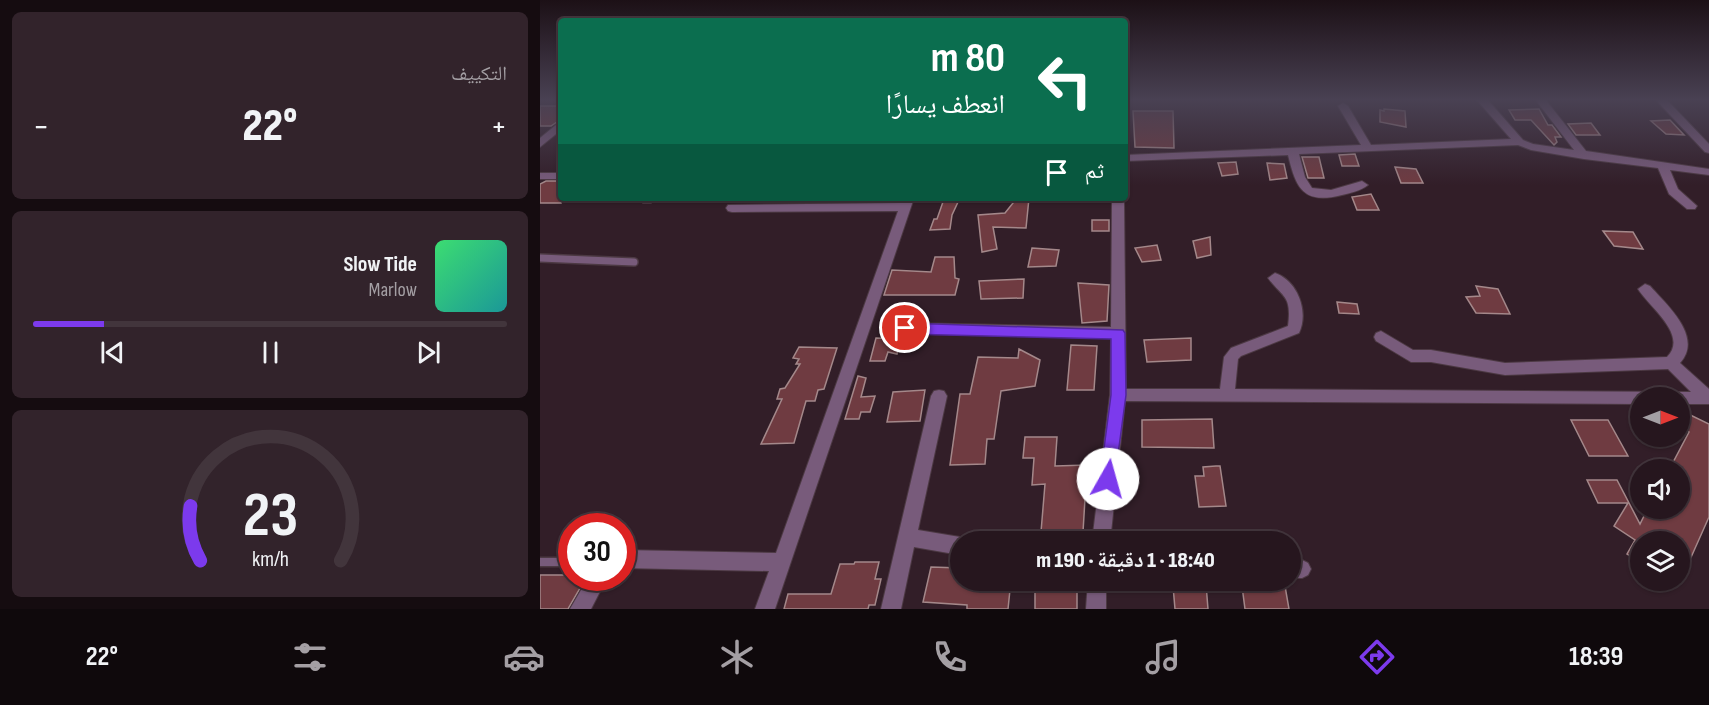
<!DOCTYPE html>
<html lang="ar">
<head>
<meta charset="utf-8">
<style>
	body { margin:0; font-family:"Sofia Sans Condensed","Noto Naskh Arabic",sans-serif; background:#32232b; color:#f1f3f6; direction:rtl; height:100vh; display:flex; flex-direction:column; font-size:22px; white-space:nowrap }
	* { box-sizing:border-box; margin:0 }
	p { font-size:20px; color:#a49fa4 }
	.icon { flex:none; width:33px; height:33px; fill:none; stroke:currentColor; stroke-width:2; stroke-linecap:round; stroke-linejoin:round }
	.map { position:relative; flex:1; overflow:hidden; direction:ltr }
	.details { display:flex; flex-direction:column; gap:12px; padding:12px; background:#150c10; width:540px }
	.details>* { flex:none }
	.top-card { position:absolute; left:18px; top:18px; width:570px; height:183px; border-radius:6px; box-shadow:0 2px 4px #0004,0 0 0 2px #42353c; direction:rtl; background:#0b6e4f; color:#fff; overflow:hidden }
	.needle { width:39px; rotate:90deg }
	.tools { position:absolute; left:1090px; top:387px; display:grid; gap:12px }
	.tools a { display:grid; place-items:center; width:60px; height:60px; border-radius:50%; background:#26161e; box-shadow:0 2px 4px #0004,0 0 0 2px #42353c; font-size:30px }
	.speed { position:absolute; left:18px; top:513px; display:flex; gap:12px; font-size:30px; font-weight:700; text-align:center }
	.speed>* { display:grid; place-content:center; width:78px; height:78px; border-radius:50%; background:#26161e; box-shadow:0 2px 4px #0004,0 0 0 2px #42353c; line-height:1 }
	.speed .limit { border:9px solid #d22; background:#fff; color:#111 }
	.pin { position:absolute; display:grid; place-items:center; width:51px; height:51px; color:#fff; margin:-26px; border:3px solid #fff; border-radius:50%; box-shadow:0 2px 6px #0007 }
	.me { position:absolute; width:66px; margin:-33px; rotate:7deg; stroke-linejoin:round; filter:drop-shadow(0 0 4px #0008) }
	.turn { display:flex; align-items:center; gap:21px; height:126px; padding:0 24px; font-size:27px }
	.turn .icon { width:78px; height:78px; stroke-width:2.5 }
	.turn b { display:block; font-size:42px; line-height:51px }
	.then { display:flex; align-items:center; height:57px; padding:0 24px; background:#0003; gap:12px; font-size:22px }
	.big { font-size:45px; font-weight:800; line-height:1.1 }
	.details .card { flex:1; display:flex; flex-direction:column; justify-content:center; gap:9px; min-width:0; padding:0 21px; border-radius:9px; background:#32232b }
	.details .dial { align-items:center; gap:0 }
	.dial svg { height:156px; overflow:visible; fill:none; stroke:#42353c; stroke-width:7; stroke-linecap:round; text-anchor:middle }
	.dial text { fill:#f1f3f6; stroke:none }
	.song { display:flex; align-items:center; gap:18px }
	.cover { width:72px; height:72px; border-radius:9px; background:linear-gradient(135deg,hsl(140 70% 55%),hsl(180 70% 35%)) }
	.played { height:6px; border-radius:3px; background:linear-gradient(90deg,#7c3aed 15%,#42353c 15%) }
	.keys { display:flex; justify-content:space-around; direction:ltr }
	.heat { display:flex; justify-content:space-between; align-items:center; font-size:33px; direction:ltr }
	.trip { position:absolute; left:410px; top:531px; width:351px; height:60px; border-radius:30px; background:#26161e; box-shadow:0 2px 4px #0004,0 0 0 2px #42353c; font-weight:800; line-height:60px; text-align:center; direction:rtl }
	.tabs { display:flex; height:96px; justify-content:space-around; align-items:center; background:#0f090c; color:#a49fa4 }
	.tabs .icon { width:42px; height:42px }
	.tabs .on { color:#7c3aed }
	.tabs b { font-size:27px; color:#f1f3f6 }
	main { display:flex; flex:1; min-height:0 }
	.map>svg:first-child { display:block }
	.building { fill:#6f3b41; stroke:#a4888a; stroke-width:1.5 }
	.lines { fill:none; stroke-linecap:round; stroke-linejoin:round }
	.lane-far1-casing { stroke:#4c3943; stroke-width:10 }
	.lane-casing { stroke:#4c3943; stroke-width:11 }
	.street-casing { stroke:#4c3943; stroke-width:2 }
	.lane-far1 { stroke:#785b7b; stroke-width:7 }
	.lane { stroke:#785b7b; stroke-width:8 }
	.street { fill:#785b7b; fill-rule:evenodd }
	.route { fill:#7c3aed; stroke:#51269a; stroke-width:1.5 }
</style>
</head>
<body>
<main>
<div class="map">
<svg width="1169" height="609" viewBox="0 0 1169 609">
	<rect width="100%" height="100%" fill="#321e28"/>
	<path class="building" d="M0,106H21V119L11,126H0Z
		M844,109L865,111L866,127L840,122V110L844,111Z
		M999,109L1008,125H1012L1021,137H1015L1017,142L1014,145L991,120H975L969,110Z
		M593,111H633L634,148L595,147Z
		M1130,120L1144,135L1126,134L1111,121Z
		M1051,123L1060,135H1036L1028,124Z
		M815,154L819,166H802L799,155Z
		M762,157H779L784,178H768Z
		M696,162L698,174L682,176L678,163Z
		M727,163L744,164L747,178L730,180Z
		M855,167L876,169L883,183H861Z
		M6,181H21V203H0V184Z
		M831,194L839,210H817L812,197Z
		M477,198H489L486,228L453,227L457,249L442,252L438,215L465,213Z
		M404,199L419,200L412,215L410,229L390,230L394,219H397Z
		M552,220H569V231H552Z
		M1063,231L1093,232L1103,249L1074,246Z
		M670,237L671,255L657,258L653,241Z
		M617,245L621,260L602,262L595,248Z
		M492,248L519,250L516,266L488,267Z
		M395,257H414L415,278L419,279L415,295H344L352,270L391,272Z
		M484,279L483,298L441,299L439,281Z
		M538,283L569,285L567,321L542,323Z
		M936,286L958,289L970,314L936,313L926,297L940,296Z
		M797,302L817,304L819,314L799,313Z
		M336,338L360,339L357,354L348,352L345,361H330Z
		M651,338V360L607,362L604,340Z
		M531,345L557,346L554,390H527Z
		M259,347L297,348L284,389L278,390L275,401H266L254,443L221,444L242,399H237L240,389L245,388L260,364H256L259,359L253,358Z
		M479,349L500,360L495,386L461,391L454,439H447L445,464L410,465L420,394H430L438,357L478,358Z
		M318,376L326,378L321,397L335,396L330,412H321L319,419H305Z
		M385,390L380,421L347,422L353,392Z
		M1140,410L1169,424V517L1140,582V542H1101V563L1087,554L1095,540L1074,526L1088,503H1058L1047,480H1077L1100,524L1108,508H1140V470H1129L1149,432L1140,427Z
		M672,419L674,448L602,447V420Z
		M1031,420H1068L1088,456H1049Z
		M485,437H517L515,466L547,465L543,532H501L505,484L492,485L494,458H483Z
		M676,466H680L686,506L659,507L655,476H664L663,467Z
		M315,562H339L335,579H341L335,605H329L328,609H244L248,594H291L300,564H314Z
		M391,567L420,568V580H471L468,609H427V605L383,602Z
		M27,568H32V578H46L28,609H0V575H24Z
		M537,583V609H495V586Z
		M666,584L668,609H635L633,586Z
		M702,586H745L749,609H705Z"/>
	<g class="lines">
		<defs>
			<path id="lane-far1" d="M0,258L94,262"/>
			<path id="lane" d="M0,562H32"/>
			<path id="street" d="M936,99H947L983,140L993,144L1034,150L995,99H1005L1046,151L1169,169V175L1130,170L1138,189L1157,206L1155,209H1147L1129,194L1118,168L1044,159L991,150L978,145L759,154L765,177L772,188L791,190L822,181L828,185C821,191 810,193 802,195C763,205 756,188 748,155L585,161V155L821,145L798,106L803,103L808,106L831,145L971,139Z
				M1115,99H1126L1169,144V153L1165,152Z
				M21,121V130L0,147V138Z
				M0,173H21V179H0Z
				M102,198H114L111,203H103Z
				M362,198H374L235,609H215L229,571L82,568V550L236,553L358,211L192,212L188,211L186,208L188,205L360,203Z
				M572,198H584L586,389H680L684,357L691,348L748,326C752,295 743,298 728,278L735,273C758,281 769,312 759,333L701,356L698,359L695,389L1151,392L1128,369L965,375L891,362H871L836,341L834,337L836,333L841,331L873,350H891L965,363L1127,357C1149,335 1109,307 1098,289L1105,284L1110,286C1126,304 1164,337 1140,363L1169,389V404H1140V398H1101V404L585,401L570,542H552L570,395L571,338L365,333L360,332L358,328L360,324L365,323L571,327Z
				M399,390L404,391L407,396L378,530L420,537L427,542H420V555L374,547L361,609H341L391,396L394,391Z
				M750,560H762L768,563L771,569L768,575L762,578H750Z
				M48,578H67L51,609H30Z
				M548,580H566V609H546Z"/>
		</defs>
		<use href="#lane-far1" class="lane-far1-casing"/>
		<use href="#lane" class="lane-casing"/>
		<use href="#street" class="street-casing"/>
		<use href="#lane-far1" class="lane-far1"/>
		<use href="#lane" class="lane"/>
		<use href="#street" class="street"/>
	</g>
	<linearGradient id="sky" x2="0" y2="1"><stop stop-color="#1c1016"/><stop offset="0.54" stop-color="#494153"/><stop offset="1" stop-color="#494153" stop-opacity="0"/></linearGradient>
	<rect width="1169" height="185" fill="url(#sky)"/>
	<path class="route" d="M365,323L583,330L585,333L586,395L574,484L568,487L562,484L560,479L571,395V339L365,334L358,328Z"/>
</svg>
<div class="tools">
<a><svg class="needle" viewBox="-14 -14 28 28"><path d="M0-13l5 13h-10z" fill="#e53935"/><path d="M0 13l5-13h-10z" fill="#a49fa4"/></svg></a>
<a><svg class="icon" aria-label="sound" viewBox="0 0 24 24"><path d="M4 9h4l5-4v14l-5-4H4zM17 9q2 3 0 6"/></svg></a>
<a><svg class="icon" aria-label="layers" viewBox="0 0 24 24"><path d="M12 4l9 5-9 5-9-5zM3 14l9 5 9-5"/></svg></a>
</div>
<div class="speed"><div class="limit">30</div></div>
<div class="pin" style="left:365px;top:328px;background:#d93025"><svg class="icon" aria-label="arrive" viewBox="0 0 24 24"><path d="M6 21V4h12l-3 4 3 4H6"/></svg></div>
<svg class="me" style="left:568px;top:479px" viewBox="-20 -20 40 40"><circle r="19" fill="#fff"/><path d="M0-13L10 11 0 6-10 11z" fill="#7c3aed"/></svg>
<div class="trip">18:40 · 1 دقيقة · 190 m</div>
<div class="top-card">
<div class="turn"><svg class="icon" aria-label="left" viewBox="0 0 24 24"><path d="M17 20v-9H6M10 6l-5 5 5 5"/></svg><div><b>80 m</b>انعطف يسارًا</div></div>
<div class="then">ثم<svg class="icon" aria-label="arrive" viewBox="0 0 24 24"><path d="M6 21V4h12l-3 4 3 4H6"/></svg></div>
</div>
</div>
<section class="details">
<div class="card"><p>التكييف</p>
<div class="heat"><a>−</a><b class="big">22°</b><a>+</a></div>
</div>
<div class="card">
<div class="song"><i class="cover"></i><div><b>Slow Tide</b><p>Marlow</p></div></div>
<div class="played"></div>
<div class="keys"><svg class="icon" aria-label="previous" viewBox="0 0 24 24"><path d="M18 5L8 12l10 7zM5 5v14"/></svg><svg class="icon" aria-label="pause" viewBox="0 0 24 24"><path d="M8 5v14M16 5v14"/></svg><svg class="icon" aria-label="next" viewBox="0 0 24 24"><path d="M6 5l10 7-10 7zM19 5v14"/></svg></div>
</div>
<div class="card dial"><svg viewBox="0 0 100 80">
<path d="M14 69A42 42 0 1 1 86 69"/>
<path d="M14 69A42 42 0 0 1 9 41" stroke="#7c3aed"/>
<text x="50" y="56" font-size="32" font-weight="700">23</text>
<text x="50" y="72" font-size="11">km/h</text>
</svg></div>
</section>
</main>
<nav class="tabs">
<b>18:39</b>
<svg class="icon on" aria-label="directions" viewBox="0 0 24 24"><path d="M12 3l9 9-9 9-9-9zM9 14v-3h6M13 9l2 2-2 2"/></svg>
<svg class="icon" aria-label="music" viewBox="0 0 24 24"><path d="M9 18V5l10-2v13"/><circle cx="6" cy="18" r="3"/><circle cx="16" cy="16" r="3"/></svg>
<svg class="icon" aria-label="phone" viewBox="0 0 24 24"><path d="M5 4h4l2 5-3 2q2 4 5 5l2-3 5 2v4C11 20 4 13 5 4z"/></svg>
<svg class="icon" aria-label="climate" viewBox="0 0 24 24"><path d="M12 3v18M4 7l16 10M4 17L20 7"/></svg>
<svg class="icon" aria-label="car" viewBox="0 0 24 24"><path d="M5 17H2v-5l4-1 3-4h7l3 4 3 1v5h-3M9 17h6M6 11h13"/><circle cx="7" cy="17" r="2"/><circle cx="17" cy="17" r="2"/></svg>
<svg class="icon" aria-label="filters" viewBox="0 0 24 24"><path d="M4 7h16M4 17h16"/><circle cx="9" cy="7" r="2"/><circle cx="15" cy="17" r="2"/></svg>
<b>22°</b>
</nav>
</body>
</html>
